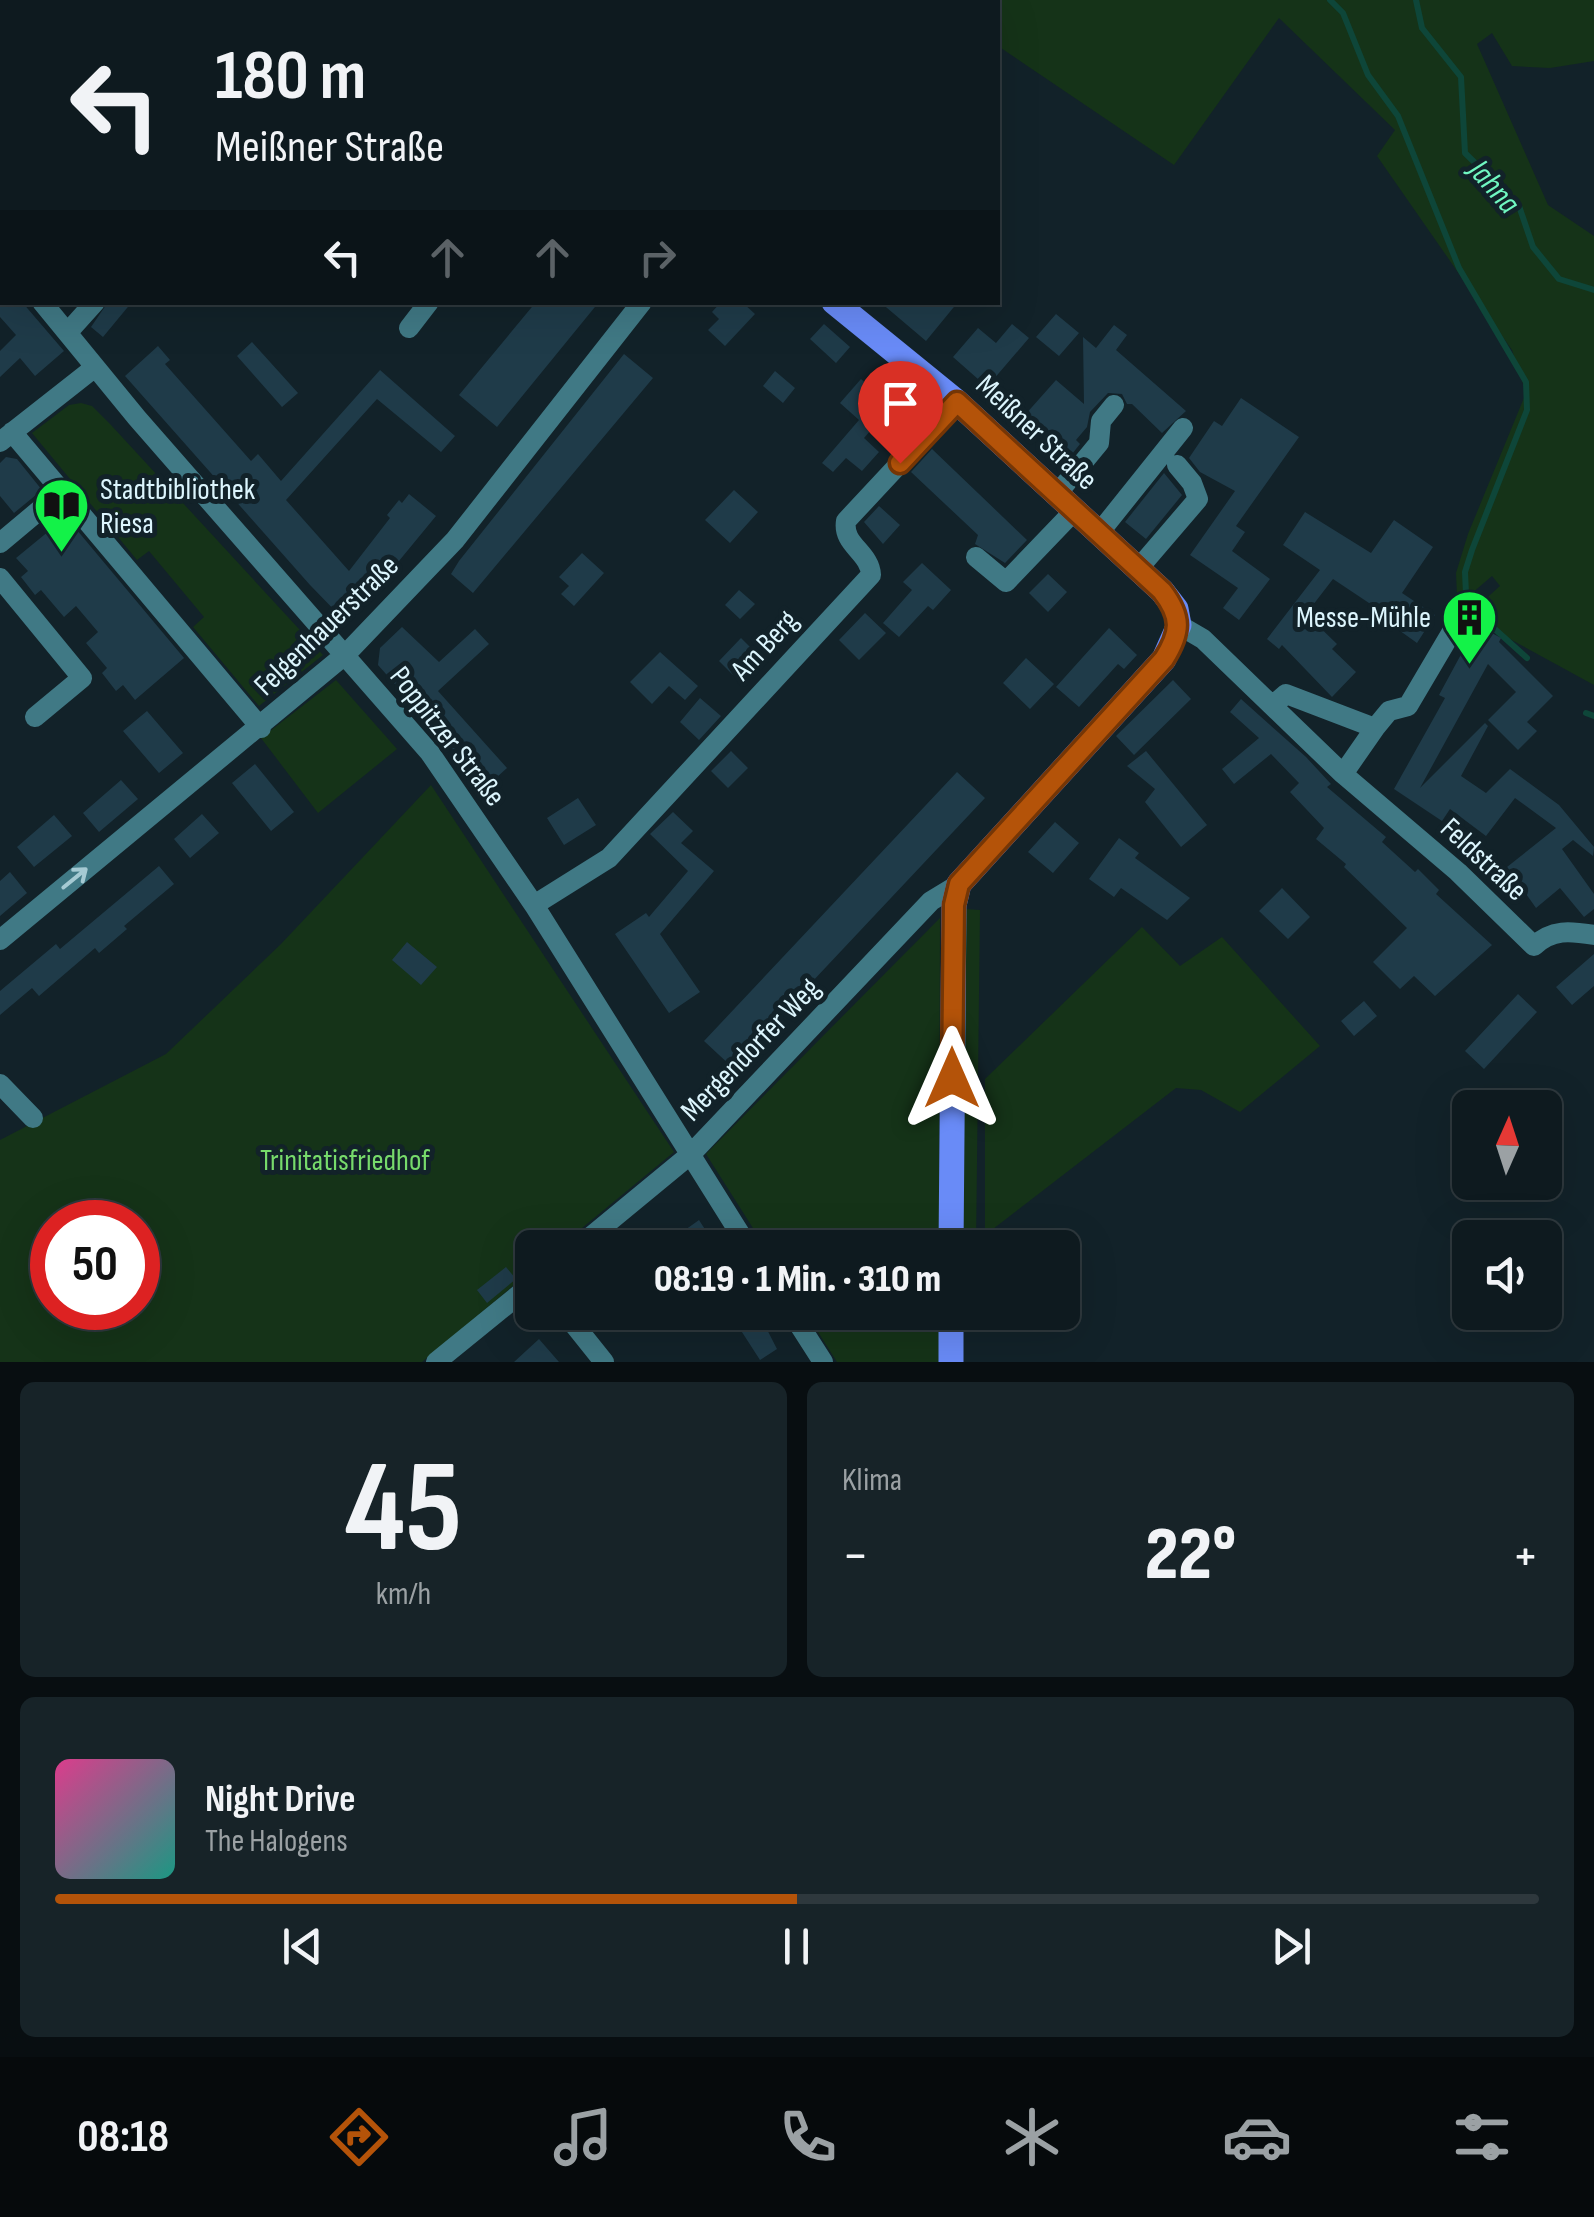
<!DOCTYPE html>
<html lang="de">
<head>
<meta charset="utf-8">
<style>
	body { margin:0; font-family:"Sofia Sans Condensed",sans-serif; background:#172328; color:#f1f3f6; height:100vh; display:flex; flex-direction:column; font-size:38px; white-space:nowrap }
	* { box-sizing:border-box; margin:0 }
	p { font-size:32px; color:#9ba1a4 }
	.icon { flex:none; width:55px; height:55px; fill:none; stroke:currentColor; stroke-width:2; stroke-linecap:round; stroke-linejoin:round }
	.map { position:relative; height:1362px; overflow:hidden }
	.panel { display:flex; flex-direction:column; gap:20px; padding:20px; background:#080e11; flex:1 }
	.panel>* { flex:none }
	.top-card { position:absolute; left:0px; top:0px; width:1000px; height:305px; box-shadow:0 10px 40px #0002,0 0 0 2px #2e383d; background:#0e1a1f; color:#f1f3f6; overflow:hidden }
	.needle { width:65px; rotate:3deg }
	.controls { position:absolute; left:1452px; top:1090px; display:grid; gap:20px }
	.controls a { display:grid; place-items:center; width:110px; height:110px; border-radius:15px; background:#0e1a1f; box-shadow:0 10px 40px #0002,0 0 0 2px #2e383d; font-size:50px }
	.speed { position:absolute; left:30px; top:1200px; display:flex; gap:20px; font-size:50px; font-weight:700; text-align:center }
	.speed>* { display:grid; place-content:center; width:130px; height:130px; border-radius:50%; background:#0e1a1f; box-shadow:0 10px 40px #0002,0 0 0 2px #2e383d; line-height:1 }
	.speed .limit { border:15px solid #d22; background:#fff; color:#111 }
	.pin { position:absolute; display:grid; place-items:center; width:85px; height:85px; color:#fff; margin:-102px -42px; border-radius:50% 50% 50% 0; rotate:-45deg; box-shadow:0 0 10px #0007 }
	.pin .icon { rotate:45deg }
	.me { position:absolute; width:110px; margin:-55px; rotate:0deg; stroke-linejoin:round; filter:drop-shadow(0 0 8px #0008) }
	.turn { display:flex; align-items:center; gap:35px; height:210px; padding:0 50px; font-size:45px }
	.turn .icon { width:130px; height:130px; stroke-width:2.5 }
	.turn b { display:block; font-size:70px; line-height:85px }
	.lanes { display:flex; align-items:center; height:95px; padding:0 50px; background:#0003; justify-content:center; gap:50px; direction:ltr }
	.lanes .off { opacity:.35 }
	.big { font-size:75px; font-weight:800; line-height:1.1 }
	.panel .card { flex:1; display:flex; flex-direction:column; justify-content:center; gap:15px; min-width:0; padding:0 35px; border-radius:15px; background:#172328 }
	.panel .dial { align-items:center; gap:0 }
	.dial b { font-size:130px; line-height:1 }
	.song { display:flex; align-items:center; gap:30px }
	.cover { width:120px; height:120px; border-radius:15px; background:linear-gradient(135deg,hsl(330 70% 55%),hsl(170 70% 35%)) }
	.played { height:10px; border-radius:5px; background:linear-gradient(90deg,#b45309 50%,#2e383d 50%) }
	.keys { display:flex; justify-content:space-around; direction:ltr }
	.heat { display:flex; justify-content:space-between; align-items:center; font-size:55px; direction:ltr }
	.panel .tiles { flex:1; display:grid; gap:20px; grid-template-columns:1fr 1fr }
	.card:last-child { grid-column:span 2 }
	.trip { position:absolute; left:515px; top:1230px; width:565px; height:100px; border-radius:15px; background:#0e1a1f; box-shadow:0 10px 40px #0002,0 0 0 2px #2e383d; font-weight:800; line-height:100px; text-align:center }
	.tab-bar { display:flex; height:160px; justify-content:space-around; align-items:center; background:#060a0c; color:#9ba1a4 }
	.tab-bar .icon { width:70px; height:70px }
	.tab-bar .active { color:#b45309 }
	.tab-bar b { font-size:45px; color:#f1f3f6 }
	.map>svg:first-child { display:block }
	.green { fill:#153318; fill-rule:evenodd }
	.lines { fill:none; stroke-linecap:round; stroke-linejoin:round }
	.stream { stroke:#0e4639; stroke-width:6 }
	.building { fill:#1f3b49 }
	.minor { stroke:#407985; stroke-width:20 }
	.major { stroke:#698bf7; stroke-width:25 }
	.oneway { stroke:#a5cad3 }
	.route-casing { stroke:#753606; stroke-width:25 }
	.route { stroke:#b45309; stroke-width:18 }
	.labels { text-anchor:middle; stroke-width:10; stroke-linejoin:round; paint-order:stroke }
	.street-label { font-size:30px; fill:#dcf5fd; stroke:#122229 }
	.poi-label { font-size:30px; fill:#dcf5fd; stroke:#122229; text-anchor:start }
	.park-label { font-size:30px; fill:#77da6b; stroke:#122229 }
	.water-label { font-size:32px; font-style:italic; fill:#70f7c1; stroke:#122229 }
</style>
</head>
<body>
<div class="map">
<svg width="1594" height="1362" viewBox="0 0 1594 1362">
	<rect width="100%" height="100%" fill="#122229"/>
	<path class="green" d="M834,0H1594V61L1550,68L1512,66L1492,33L1477,44L1548,205L1594,236V685L1475,620L1472,611L1500,586L1492,576L1464,600L1457,595L1456,573L1468,534L1526,393L1512,350L1377,156L1395,130L1279,18L1174,165L998,46V2Z
		M81,403L92,406L111,425L323,655L259,706L193,627L204,617L149,551L137,560L32,433L69,405Z
		M336,680L397,749L318,813L261,738Z
		M431,785L674,1152L559,1247L532,1248V1270L422,1362H0V1140L166,1054L280,945ZM52,1222H138V1308H52Z
		M965,909L980,910L976,1247L960,1248Z
		M940,918L939,1247H765L706,1154Z
		M1142,927L1180,966L1222,937L1320,1046L1240,1112L1201,1090L1176,1088L993,1229V1247H985V1079Z
		M806,1313H940V1362H837Z"/>
	<g class="lines">
		<path class="stream" d="M1330,0L1343,13L1368,75L1398,116L1459,268L1526,382L1527,410L1472,550L1465,572L1466,594
			M1416,0L1422,28L1461,77L1465,153L1519,206L1533,247L1559,279L1594,290
			M1477,613L1527,658
			M1586,713L1594,716"/>
	</g>
	<path class="building" d="M0,302H22L64,351L35,376L20,358L0,377V351L16,335L0,317Z
		M108,302H132L103,337L91,327Z
		M536,302H599L497,427L459,395Z
		M721,302H742L755,314L725,346L708,330L719,319L712,312Z
		M880,302H958L926,341Z
		M1056,314L1079,333L1059,356L1036,337Z
		M824,324L850,347L836,363L810,339Z
		M1012,324L1029,338L987,387L953,357L978,328L996,343Z
		M1114,325L1127,335L1116,350L1186,411L1162,433L1132,404H1127L1122,394L1108,393L1090,412L1087,427L1076,440L1080,444L1064,464L1039,446L1047,436L1024,416L1056,380L1084,404L1083,337L1096,348Z
		M252,342L298,393L282,407L237,356Z
		M158,346L170,360L165,364L251,461L258,454L281,481L380,370L455,436L441,452L377,399L286,500L349,571L390,518L387,515L399,500L402,503L409,494L436,516L352,618H342L310,585L125,376Z
		M624,354L653,378L473,593L451,574L459,561Z
		M775,371L795,388L783,403L763,386Z
		M861,379L892,406L864,438L879,452L862,471L846,458L833,472L822,463L859,420L840,403Z
		M1241,398L1299,437L1236,526L1245,532L1232,551L1270,579L1239,620L1223,608L1238,588L1190,555L1235,491L1200,472L1189,458L1214,421L1222,426Z
		M932,449L1027,540L1005,563L975,544L978,535L911,472Z
		M6,457L17,459L42,490L14,513L0,496V463Z
		M1164,473L1182,495L1146,539L1125,522Z
		M734,490L758,512L730,543L705,520Z
		M879,506L900,525L883,544L864,522Z
		M1305,512L1371,553L1394,520L1433,547L1402,593L1435,615L1417,643L1396,628L1399,623L1333,579L1306,614L1337,644L1332,649L1356,672L1332,697L1282,645L1279,649L1267,639L1320,570L1283,545Z
		M66,517L184,658L135,700L123,685L116,691L102,673L107,668L86,643L98,632L76,606L64,617L41,590L35,595L21,577L28,571L16,558Z
		M582,553L604,573L574,606L561,594L569,586L559,577Z
		M922,563L951,590L933,610L928,606L899,637L883,623L912,590L903,582Z
		M1048,574L1067,592L1048,612L1029,593Z
		M739,590L755,604L740,619L725,605Z
		M865,613L886,633L859,660L839,640Z
		M1477,625L1501,638L1499,642L1553,696L1527,722L1537,731L1518,750L1488,720L1516,692L1488,664L1420,788L1485,723L1488,726L1461,776L1486,793L1510,769L1559,805L1594,847L1593,856L1573,840L1562,849L1594,894V909L1584,917L1560,888L1536,908L1507,867L1556,828L1515,798L1486,836L1450,809L1442,821L1394,789L1445,698L1439,695Z
		M402,627L439,662L475,629L489,644L438,691L507,768L486,787L378,665L380,648Z
		M1109,628L1137,655L1124,669L1118,664L1079,707L1056,687Z
		M741,638L761,658L739,681L719,661Z
		M660,652L698,686L685,700L669,686L652,704L630,682Z
		M1026,658L1054,684L1030,709L1003,683Z
		M1173,680L1191,699L1134,755L1116,736Z
		M700,698L721,716L699,740L680,722Z
		M1241,699L1306,757L1331,784L1327,787L1386,837L1382,842L1415,872L1418,869L1439,890L1436,894L1492,945L1435,996L1414,976L1400,989L1373,962L1407,928L1344,867L1346,864L1316,839L1324,828L1290,792L1299,783L1271,754L1234,784L1222,769L1259,738L1230,712Z
		M147,711L183,753L159,773L123,731Z
		M731,751L748,768L728,788L711,771Z
		M1146,751L1207,825L1181,847L1145,802L1155,789L1127,766Z
		M255,764L294,812L271,831L232,783Z
		M957,772L985,798L732,1067L704,1041Z
		M121,780L138,799L99,832L83,813Z
		M578,798L596,825L564,845L547,818Z
		M673,812L693,831L681,843L714,871L660,934L700,992L669,1013L615,934L646,913L649,917L688,871L650,834Z
		M202,814L219,833L190,858L174,839Z
		M54,815L72,836L34,867L17,847Z
		M1055,822L1079,843L1053,873L1028,852Z
		M1119,838L1139,853L1135,858L1190,898L1167,920L1121,888L1114,897L1089,879Z
		M159,866L174,884L124,926L127,929L99,953L95,948L39,996L32,988L0,1015V991L56,944L60,949Z
		M10,872L27,893L0,916V881Z
		M1282,888L1310,917L1288,939L1259,911Z
		M407,942L437,967L421,985L392,960Z
		M1594,954V986L1572,1005L1556,987Z
		M1518,994L1537,1012L1484,1069L1465,1051Z
		M1364,1001L1377,1016L1354,1036L1341,1021Z
		M699,1220L717,1248H686L678,1235Z
		M506,1267L516,1279L487,1303L477,1290Z
		M729,1312H758L777,1349L760,1360Z
		M539,1339L559,1362H514Z"/>
	<g class="lines">
		<path class="minor" d="M579,0L580,2
			M0,185L2,184
			M0,254L2,256
			M42,302L137,418L430,753L534,905L749,1248
			M409,328L429,302
			M68,332L95,302
			M12,432L261,728
			M0,442L94,368
			M1057,494L1099,443L1101,421L1114,405
			M1099,533L1183,428
			M0,543L61,492
			M976,557L1006,582L1075,510
			M1138,569L1198,499L1192,483L1177,465
			M0,578L82,678L35,717
			M1179,625L1203,639L1343,774L1458,872L1534,946C1552,929 1570,931 1594,935
			M1273,705L1286,694L1375,728L1389,711L1408,706L1467,606
			M1343,774L1375,728
			M534,905L609,858L871,575C870,552 842,545 846,521L957,402
			M0,940L346,654L455,540L642,302
			M0,1084L33,1118
			M577,1248L691,1154L931,901L959,884
			M564,1312L604,1362
			M791,1312L823,1362
			M436,1362L532,1284"/>
		<path class="major" d="M412,0L417,2
			M834,302L957,402L1162,591L1176,609L1179,625L1164,659L959,884L954,905L951,1248
			M951,1362V1312"/>
	</g>
	<defs><path id="oneway-shaft" d="M-6 0H5M1.5-3L5.5 0L1.5 3" fill="none" stroke-width="1.6" stroke-linecap="round" stroke-linejoin="round" transform="scale(2.5)"/></defs>
	<use class="oneway" href="#oneway-shaft" transform="translate(75 878) rotate(-39)"/>
	<g class="lines">
		<defs>
			<path id="route" d="M900,463L957,402L1162,591C1182,617 1181,632 1164,659L959,884L954,905L952,1078"/>
		</defs>
		<use href="#route" class="route-casing"/>
		<use href="#route" class="route"/>
	</g>
	<defs>
		<symbol id="library-pin" viewBox="-11 -11 22 30"><path d="M0 17L-7.5 6A9.5 9.5 0 1 1 7.5 6Z" fill="#13f248" stroke="#122229"/><path d="M-6-4Q-3-5.5-.7-3.5V5Q-3 3-6 4ZM6-4Q3-5.5 .7-3.5V5Q3 3 6 4Z" fill="#111"/></symbol>
		<symbol id="building-pin" viewBox="-11 -11 22 30"><path d="M0 17L-7.5 6A9.5 9.5 0 1 1 7.5 6Z" fill="#13f248" stroke="#122229"/><path d="M-4-6H4V6H1V3H-1V6H-4ZM-2.5-4.3h1.7v1.8h-1.7ZM.8-4.3h1.7v1.8H.8ZM-2.5-1h1.7V.8h-1.7ZM.8-1h1.7V.8H.8Z" fill="#111"/></symbol>
	</defs>
	<g fill-rule="evenodd">
		<use href="#library-pin" x="30" y="474" width="63" height="86"/>
		<use href="#building-pin" x="1438" y="586" width="63" height="86"/>
	</g>
	<g class="labels">
		<g class="street-label">
			<text transform="translate(1037 432) rotate(43)" y="10">Meißner Straße</text>
			<text transform="translate(326 625) rotate(-44)" y="10">Felgenhauerstraße</text>
			<text transform="translate(764 645) rotate(-47)" y="10">Am Berg</text>
			<text transform="translate(448 736) rotate(52)" y="10">Poppitzer Straße</text>
			<text transform="translate(1484 859) rotate(43)" y="10">Feldstraße</text>
			<text transform="translate(750 1049) rotate(-46)" y="10">Mergendorfer Weg</text>
		</g>
		<g class="poi-label">
			<text x="100" y="499">Stadtbibliothek<tspan x="100" dy="34">Riesa</tspan></text>
			<text x="1431" y="627" text-anchor="end">Messe-Mühle</text>
		</g>
		<g class="park-label">
			<text x="345" y="1170">Trinitatisfriedhof</text>
		</g>
		<g class="water-label">
			<text transform="translate(1495 186) rotate(49)" y="11">Jahna</text>
		</g>
	</g>
</svg>
<div class="controls">
<a><svg class="needle" viewBox="-14 -14 28 28"><path d="M0-13l5 13h-10z" fill="#e53935"/><path d="M0 13l5-13h-10z" fill="#9ba1a4"/></svg></a>
<a><svg class="icon" aria-label="sound" viewBox="0 0 24 24"><path d="M4 9h4l5-4v14l-5-4H4zM17 9q2 3 0 6"/></svg></a>
</div>
<div class="speed"><div class="limit">50</div></div>
<div class="pin" style="left:900px;top:463px;background:#d93025"><svg class="icon" aria-label="arrive" viewBox="0 0 24 24"><path d="M6 21V4h12l-3 4 3 4H6"/></svg></div>
<svg class="me" style="left:952px;top:1078px" viewBox="-20 -20 40 40"><path d="M0-17L14 15 0 8-14 15z" fill="#b45309" stroke="#fff" stroke-width="4"/></svg>
<div class="trip">08:19 · 1 Min. · 310 m</div>
<div class="top-card">
<div class="turn"><svg class="icon" aria-label="left" viewBox="0 0 24 24"><path d="M17 20v-9H6M10 6l-5 5 5 5"/></svg><div><b>180 m</b>Meißner Straße</div></div>
<div class="lanes"><svg class="icon" aria-label="left" viewBox="0 0 24 24"><path d="M17 20v-9H6M10 6l-5 5 5 5"/></svg><svg class="icon off" aria-label="ahead" viewBox="0 0 24 24"><path d="M12 20V5M6 11l6-6 6 6"/></svg><svg class="icon off" aria-label="ahead" viewBox="0 0 24 24"><path d="M12 20V5M6 11l6-6 6 6"/></svg><svg class="icon off" aria-label="right" viewBox="0 0 24 24"><path d="M7 20v-9h11M14 6l5 5-5 5"/></svg></div>
</div>
</div>
<section class="panel">
<div class="tiles">
<div class="card dial"><b>45</b><p>km/h</p></div>
<div class="card"><p>Klima</p>
<div class="heat"><a>−</a><b class="big">22°</b><a>+</a></div>
</div>
<div class="card">
<div class="song"><i class="cover"></i><div><b>Night Drive</b><p>The Halogens</p></div></div>
<div class="played"></div>
<div class="keys"><svg class="icon" aria-label="previous" viewBox="0 0 24 24"><path d="M18 5L8 12l10 7zM5 5v14"/></svg><svg class="icon" aria-label="pause" viewBox="0 0 24 24"><path d="M8 5v14M16 5v14"/></svg><svg class="icon" aria-label="next" viewBox="0 0 24 24"><path d="M6 5l10 7-10 7zM19 5v14"/></svg></div>
</div>
</div>
</section>
<nav class="tab-bar">
<b>08:18</b>
<svg class="icon active" aria-label="directions" viewBox="0 0 24 24"><path d="M12 3l9 9-9 9-9-9zM9 14v-3h6M13 9l2 2-2 2"/></svg>
<svg class="icon" aria-label="music" viewBox="0 0 24 24"><path d="M9 18V5l10-2v13"/><circle cx="6" cy="18" r="3"/><circle cx="16" cy="16" r="3"/></svg>
<svg class="icon" aria-label="phone" viewBox="0 0 24 24"><path d="M5 4h4l2 5-3 2q2 4 5 5l2-3 5 2v4C11 20 4 13 5 4z"/></svg>
<svg class="icon" aria-label="climate" viewBox="0 0 24 24"><path d="M12 3v18M4 7l16 10M4 17L20 7"/></svg>
<svg class="icon" aria-label="car" viewBox="0 0 24 24"><path d="M5 17H2v-5l4-1 3-4h7l3 4 3 1v5h-3M9 17h6M6 11h13"/><circle cx="7" cy="17" r="2"/><circle cx="17" cy="17" r="2"/></svg>
<svg class="icon" aria-label="filters" viewBox="0 0 24 24"><path d="M4 7h16M4 17h16"/><circle cx="9" cy="7" r="2"/><circle cx="15" cy="17" r="2"/></svg>
</nav>
</body>
</html>
